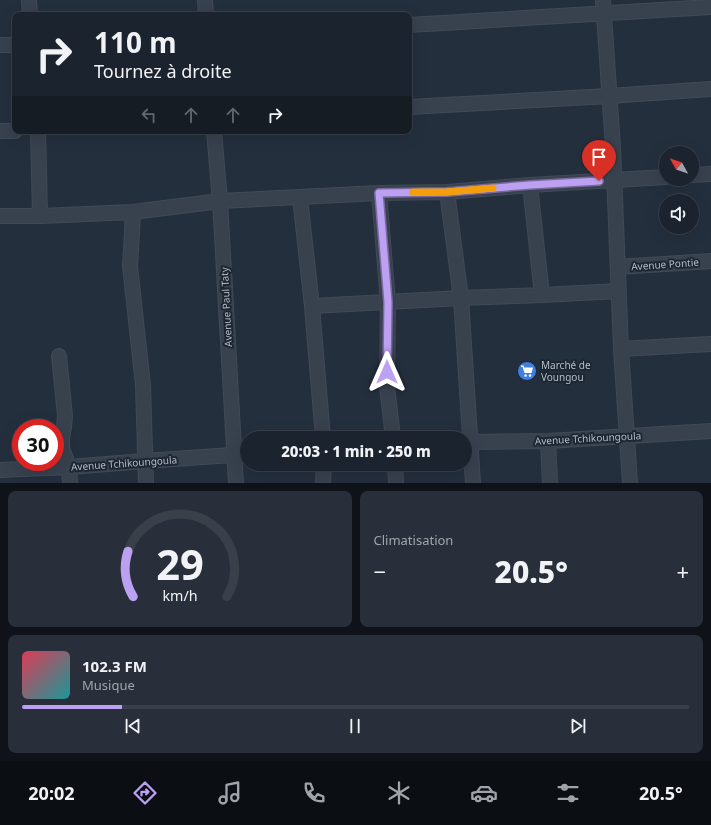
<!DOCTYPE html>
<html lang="fr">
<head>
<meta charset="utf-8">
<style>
	body { margin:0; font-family:"Noto Sans",sans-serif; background:#282f3a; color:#f1f3f6; height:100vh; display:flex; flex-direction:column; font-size:15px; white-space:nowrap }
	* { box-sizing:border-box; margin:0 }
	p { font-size:13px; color:#a0a4aa }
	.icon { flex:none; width:22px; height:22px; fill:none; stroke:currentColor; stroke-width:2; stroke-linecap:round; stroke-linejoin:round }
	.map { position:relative; height:483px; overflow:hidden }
	.panel { display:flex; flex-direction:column; gap:8px; padding:8px; background:#0f1319; flex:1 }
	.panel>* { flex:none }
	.banner { position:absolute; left:12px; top:12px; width:400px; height:122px; border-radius:8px; box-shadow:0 4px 16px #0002,0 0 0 1px #39404a; background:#1b232e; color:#f1f3f6; overflow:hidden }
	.needle { width:26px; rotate:310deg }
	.controls { position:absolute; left:659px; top:146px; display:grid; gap:8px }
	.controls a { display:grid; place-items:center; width:40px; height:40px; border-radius:50%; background:#1b232e; box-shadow:0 4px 16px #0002,0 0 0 1px #39404a; font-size:20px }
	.speed { position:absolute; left:12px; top:419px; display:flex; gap:8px; font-size:20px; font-weight:700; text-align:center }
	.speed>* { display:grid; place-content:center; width:52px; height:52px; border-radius:50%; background:#1b232e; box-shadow:0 4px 16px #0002,0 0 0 1px #39404a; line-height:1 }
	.speed .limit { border:6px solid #d22; background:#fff; color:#111 }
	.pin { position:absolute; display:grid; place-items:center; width:34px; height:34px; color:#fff; margin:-41px -17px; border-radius:50% 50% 50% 0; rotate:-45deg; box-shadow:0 0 4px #0007 }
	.pin .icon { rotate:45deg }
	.me { position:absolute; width:44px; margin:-22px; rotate:0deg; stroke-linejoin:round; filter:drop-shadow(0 0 3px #0008) }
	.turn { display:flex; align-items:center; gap:14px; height:84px; padding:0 16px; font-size:18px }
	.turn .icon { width:52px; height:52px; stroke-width:2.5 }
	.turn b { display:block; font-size:28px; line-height:34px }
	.lanes { display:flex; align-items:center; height:38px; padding:0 16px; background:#0003; justify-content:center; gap:20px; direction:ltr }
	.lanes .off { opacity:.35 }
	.big { font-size:30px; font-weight:800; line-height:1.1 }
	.panel .tile { flex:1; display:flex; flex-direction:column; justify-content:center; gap:6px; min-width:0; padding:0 14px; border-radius:8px; background:#282f3a }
	.panel .dial { align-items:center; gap:0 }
	.dial svg { height:104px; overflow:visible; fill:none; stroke:#39404a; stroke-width:7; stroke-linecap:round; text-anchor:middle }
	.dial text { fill:#f1f3f6; stroke:none }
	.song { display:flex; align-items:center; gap:12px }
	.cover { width:48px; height:48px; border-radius:6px; background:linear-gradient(135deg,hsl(350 70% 55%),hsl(180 70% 35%)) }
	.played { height:4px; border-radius:2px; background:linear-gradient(90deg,#bca0f2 15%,#39404a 15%) }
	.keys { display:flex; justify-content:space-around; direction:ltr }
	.heat { display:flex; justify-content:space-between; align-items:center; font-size:22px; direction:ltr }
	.panel .tiles { flex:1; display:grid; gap:8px; grid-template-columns:1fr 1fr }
	.tile:last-child { grid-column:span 2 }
	.trip { position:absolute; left:240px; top:431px; width:232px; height:40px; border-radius:20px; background:#1b232e; box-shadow:0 4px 16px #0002,0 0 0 1px #39404a; font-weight:800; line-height:40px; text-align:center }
	.tab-bar { display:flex; height:64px; justify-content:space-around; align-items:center; background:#0b0e12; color:#a0a4aa }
	.tab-bar .icon { width:28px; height:28px }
	.tab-bar .on { color:#bca0f2 }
	.tab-bar b { font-size:18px; color:#f1f3f6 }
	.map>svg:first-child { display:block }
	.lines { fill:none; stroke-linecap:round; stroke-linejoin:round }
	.minor-casing { stroke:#414a57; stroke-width:16 }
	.minor { stroke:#38414e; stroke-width:14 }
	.route-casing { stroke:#7a689d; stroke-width:10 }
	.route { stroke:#bca0f2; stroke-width:7 }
	.slow { stroke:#f59e0b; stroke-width:7 }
	.labels { text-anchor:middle; stroke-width:4; stroke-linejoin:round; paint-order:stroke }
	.street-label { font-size:10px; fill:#b4bcc9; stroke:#1d2633 }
	.poi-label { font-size:10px; fill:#b4bcc9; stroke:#1d2633; text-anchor:start }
</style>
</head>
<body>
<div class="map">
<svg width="711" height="483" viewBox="0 0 711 483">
	<rect width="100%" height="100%" fill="#242f3e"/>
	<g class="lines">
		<defs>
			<path id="minor" d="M29,0L30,15
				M205,0L206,15
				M603,0L613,148L621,349L630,483
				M409,25L711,7
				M0,45H15
				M409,107L609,96L711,89
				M0,131H15
				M38,131L40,216
				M214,131L220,201L236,483
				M692,175L711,174
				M530,185L542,295
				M447,192L461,298L473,483
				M379,193L388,302L387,386L393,438
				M300,198L312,306L323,438
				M133,212L131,250L130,266L143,385L146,483
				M0,216H40L133,212L220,201L379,193L447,192L530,185L666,177
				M618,267L711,261
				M312,306L461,298L542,295L619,291
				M621,349L711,344
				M59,356L65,416L64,427L62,438V448L69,467L70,483
				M548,441L550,483
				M465,442L548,441L711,431
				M395,464L396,483
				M0,470L69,467L145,461L247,454
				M323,483L324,464"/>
		</defs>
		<use href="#minor" class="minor-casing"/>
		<use href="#minor" class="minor"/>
	</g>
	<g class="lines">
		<defs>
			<path id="route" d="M387,372L388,302L379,193L447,192L530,185L599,181"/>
		</defs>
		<use href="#route" class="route-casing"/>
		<use href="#route" class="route"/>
		<path class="slow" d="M413,192H447L493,188"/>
	</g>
	<defs>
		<symbol id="supermarket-disc" viewBox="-11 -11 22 22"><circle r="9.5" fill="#3f7fe0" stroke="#1d2633"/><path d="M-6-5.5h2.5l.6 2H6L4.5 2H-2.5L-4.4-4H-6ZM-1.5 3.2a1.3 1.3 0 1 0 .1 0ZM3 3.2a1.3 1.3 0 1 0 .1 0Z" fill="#fff"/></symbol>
	</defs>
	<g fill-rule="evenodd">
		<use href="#supermarket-disc" x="516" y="360" width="22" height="22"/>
	</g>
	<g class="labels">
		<g class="street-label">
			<text transform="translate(665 264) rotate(-4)" y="4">Avenue Pontie</text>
			<text transform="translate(226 307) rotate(-93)" y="4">Avenue Paul Taty</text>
			<text transform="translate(588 438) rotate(-3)" y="4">Avenue Tchikoungoula</text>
			<text transform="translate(124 463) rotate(-4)" y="4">Avenue Tchikoungoula</text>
		</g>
		<g class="poi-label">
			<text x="541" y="369">Marché de<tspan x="541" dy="12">Voungou</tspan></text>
		</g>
	</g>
</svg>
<div class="controls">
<a><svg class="needle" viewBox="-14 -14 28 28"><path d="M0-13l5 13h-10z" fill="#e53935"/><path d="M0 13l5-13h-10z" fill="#a0a4aa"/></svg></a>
<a><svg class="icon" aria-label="sound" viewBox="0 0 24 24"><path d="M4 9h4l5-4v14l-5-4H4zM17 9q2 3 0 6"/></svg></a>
</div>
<div class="speed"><div class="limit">30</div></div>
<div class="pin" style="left:599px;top:181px;background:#d93025"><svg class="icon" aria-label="arrive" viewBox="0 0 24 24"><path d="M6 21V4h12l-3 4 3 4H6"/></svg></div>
<svg class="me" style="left:387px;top:372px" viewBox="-20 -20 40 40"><path d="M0-17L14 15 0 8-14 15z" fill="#bca0f2" stroke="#fff" stroke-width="4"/></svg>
<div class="trip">20:03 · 1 min · 250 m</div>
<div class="banner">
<div class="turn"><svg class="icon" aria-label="right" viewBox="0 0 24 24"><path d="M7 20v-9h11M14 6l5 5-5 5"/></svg><div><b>110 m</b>Tournez à droite</div></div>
<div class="lanes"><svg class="icon off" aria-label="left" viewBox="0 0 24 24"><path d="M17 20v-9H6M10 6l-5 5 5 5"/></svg><svg class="icon off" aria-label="ahead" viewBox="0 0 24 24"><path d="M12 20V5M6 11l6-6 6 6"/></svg><svg class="icon off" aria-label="ahead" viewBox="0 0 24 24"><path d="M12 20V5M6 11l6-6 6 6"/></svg><svg class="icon" aria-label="right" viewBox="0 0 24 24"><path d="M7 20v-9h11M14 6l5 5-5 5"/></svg></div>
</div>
</div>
<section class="panel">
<div class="tiles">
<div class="tile dial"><svg viewBox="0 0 100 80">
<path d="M14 69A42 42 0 1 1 86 69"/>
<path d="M14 69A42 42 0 0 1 10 34" stroke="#bca0f2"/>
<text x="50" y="56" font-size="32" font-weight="700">29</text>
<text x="50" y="72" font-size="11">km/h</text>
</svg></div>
<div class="tile"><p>Climatisation</p>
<div class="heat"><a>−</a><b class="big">20.5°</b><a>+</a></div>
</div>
<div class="tile">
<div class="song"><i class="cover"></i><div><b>102.3 FM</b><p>Musique</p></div></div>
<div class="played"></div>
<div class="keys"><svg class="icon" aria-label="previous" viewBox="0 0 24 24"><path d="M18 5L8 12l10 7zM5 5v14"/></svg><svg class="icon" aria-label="pause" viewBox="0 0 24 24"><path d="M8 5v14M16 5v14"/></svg><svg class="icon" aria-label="next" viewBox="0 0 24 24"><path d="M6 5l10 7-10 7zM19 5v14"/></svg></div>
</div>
</div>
</section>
<nav class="tab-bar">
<b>20:02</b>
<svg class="icon on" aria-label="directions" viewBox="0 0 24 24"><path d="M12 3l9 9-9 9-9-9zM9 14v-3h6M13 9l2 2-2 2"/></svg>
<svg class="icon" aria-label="music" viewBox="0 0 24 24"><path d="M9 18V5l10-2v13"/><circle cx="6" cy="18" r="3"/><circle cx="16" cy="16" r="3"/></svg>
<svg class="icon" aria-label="phone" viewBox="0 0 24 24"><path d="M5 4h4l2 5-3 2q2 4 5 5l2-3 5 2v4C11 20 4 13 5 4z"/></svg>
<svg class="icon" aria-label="climate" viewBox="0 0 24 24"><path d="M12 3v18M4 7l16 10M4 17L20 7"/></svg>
<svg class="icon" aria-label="car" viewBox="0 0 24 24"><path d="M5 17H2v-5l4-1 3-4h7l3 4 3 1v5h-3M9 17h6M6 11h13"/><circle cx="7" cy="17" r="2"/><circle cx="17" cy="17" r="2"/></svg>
<svg class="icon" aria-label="filters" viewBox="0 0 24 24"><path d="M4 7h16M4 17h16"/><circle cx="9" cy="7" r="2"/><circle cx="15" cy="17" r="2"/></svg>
<b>20.5°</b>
</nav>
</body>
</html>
